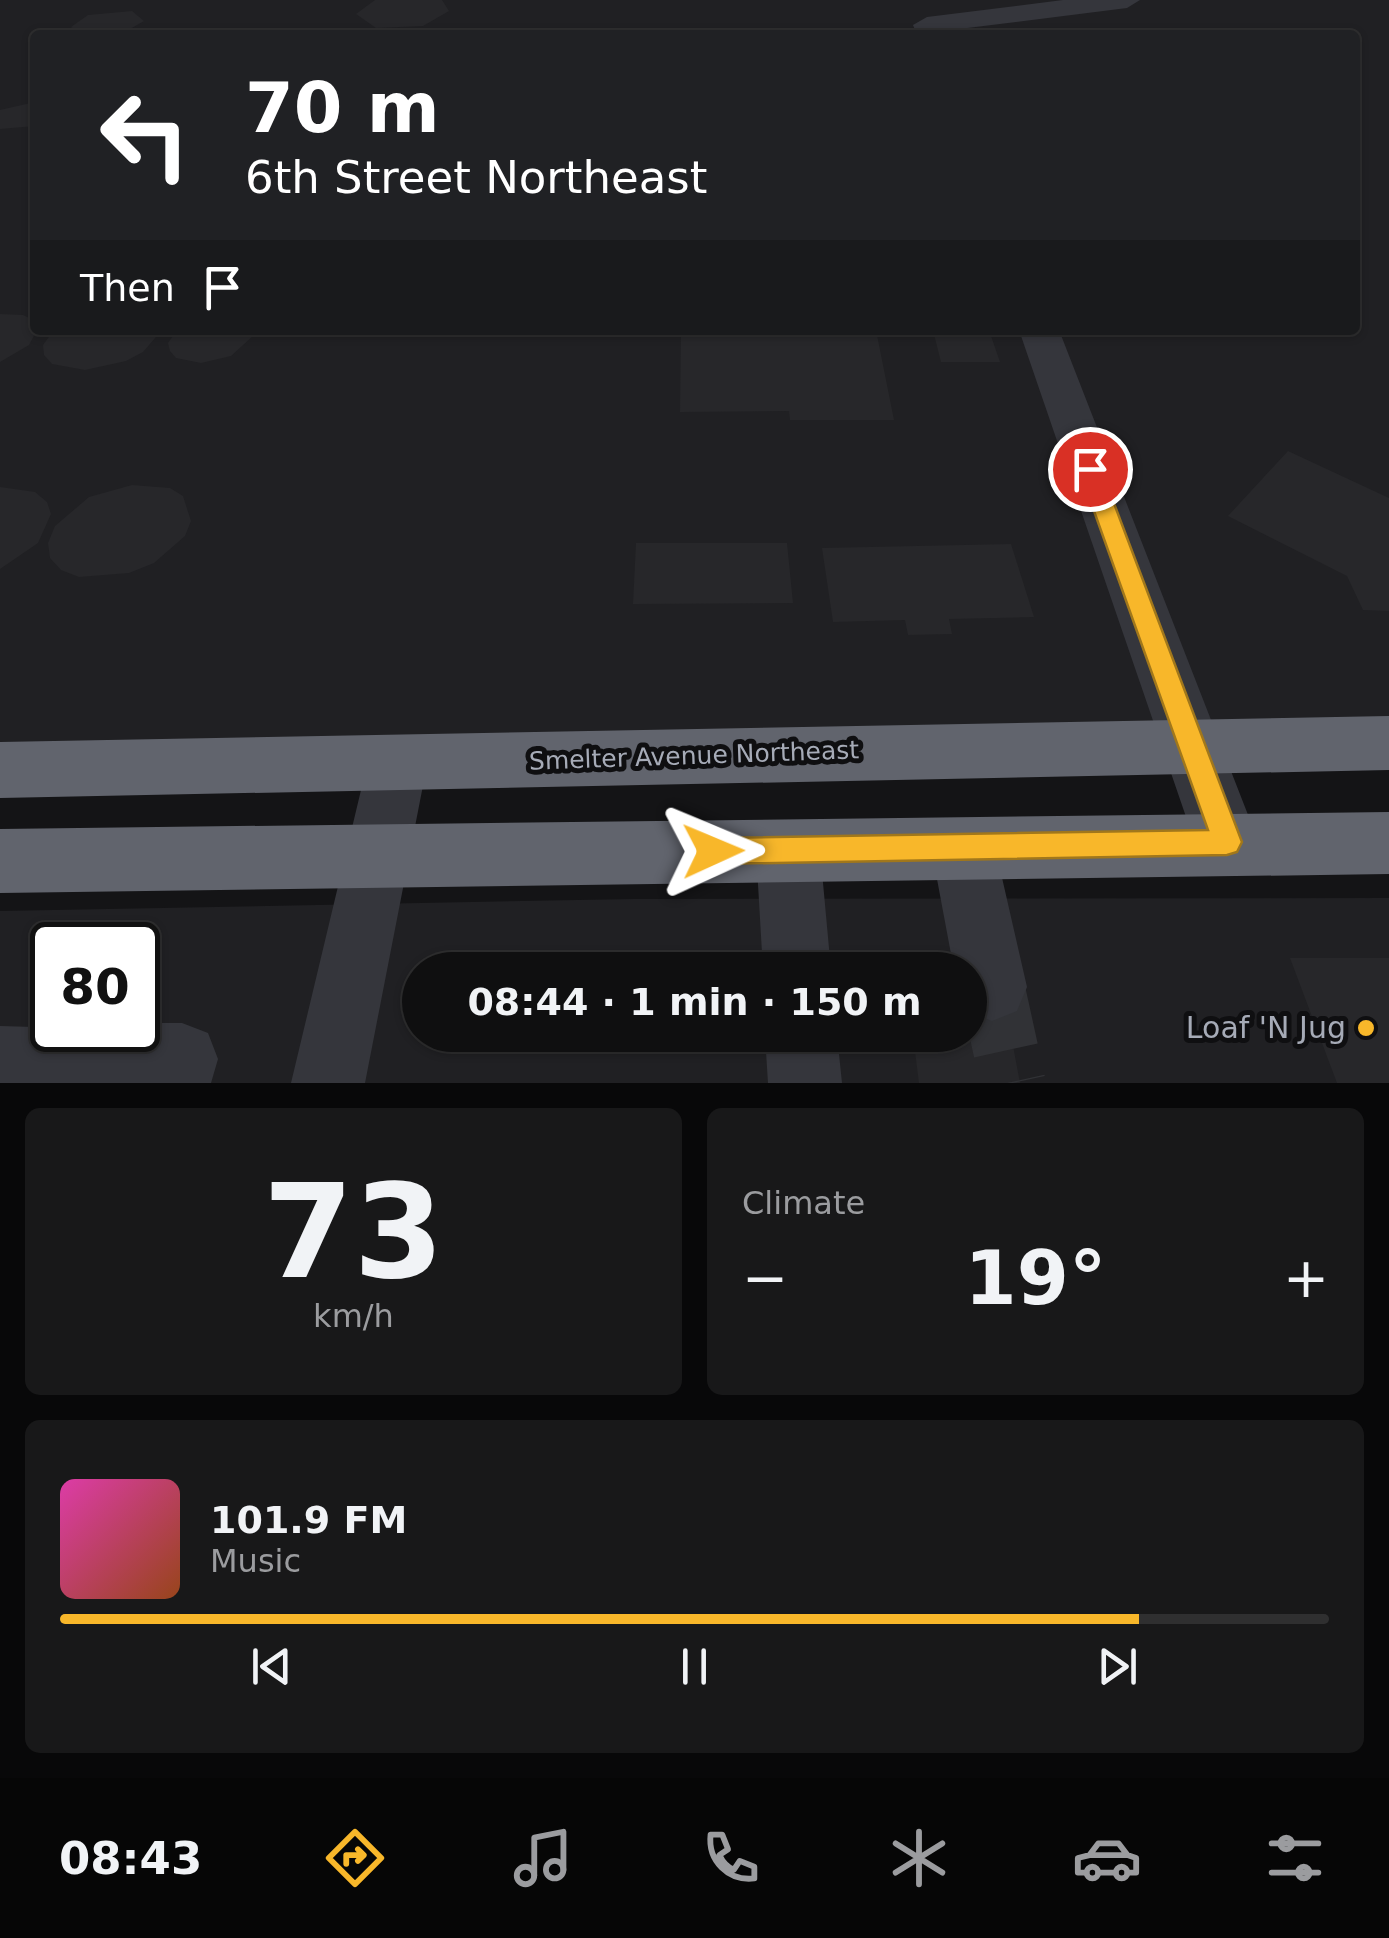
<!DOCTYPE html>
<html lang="en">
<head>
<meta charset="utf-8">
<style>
	body { margin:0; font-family:"DejaVu Sans",sans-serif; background:#181819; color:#f1f3f6; height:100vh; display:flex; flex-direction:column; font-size:38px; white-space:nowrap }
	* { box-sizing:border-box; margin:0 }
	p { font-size:32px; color:#9b9c9f }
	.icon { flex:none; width:55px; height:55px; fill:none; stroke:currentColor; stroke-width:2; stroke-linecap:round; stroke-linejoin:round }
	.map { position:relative; height:1083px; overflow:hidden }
	.drawer { display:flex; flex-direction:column; gap:25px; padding:25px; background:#080809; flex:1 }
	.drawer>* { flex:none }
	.banner { position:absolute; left:30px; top:30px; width:1330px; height:305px; border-radius:10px; box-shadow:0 2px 8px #0004,0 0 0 2px #2f2f30; background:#202124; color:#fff; overflow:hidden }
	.speed { position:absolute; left:30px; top:922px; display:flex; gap:20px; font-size:50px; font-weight:700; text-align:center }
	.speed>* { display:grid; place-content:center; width:130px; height:130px; border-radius:50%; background:#0f0f10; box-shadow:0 2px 8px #0004,0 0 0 2px #2f2f30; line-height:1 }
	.speed .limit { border:5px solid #111; border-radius:15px; background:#fff; color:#111 }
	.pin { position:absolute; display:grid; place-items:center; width:85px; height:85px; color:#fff; margin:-42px; border:5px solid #fff; border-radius:50%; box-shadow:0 2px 10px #0007 }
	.me { position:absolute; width:110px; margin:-55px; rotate:89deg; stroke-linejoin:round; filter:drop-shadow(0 0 8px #0008) }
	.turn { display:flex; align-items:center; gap:35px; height:210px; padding:0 50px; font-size:45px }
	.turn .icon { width:130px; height:130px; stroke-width:2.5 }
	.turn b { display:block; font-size:70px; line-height:85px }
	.then { display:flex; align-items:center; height:95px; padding:0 50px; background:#0003; gap:20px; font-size:38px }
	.big { font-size:75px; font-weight:700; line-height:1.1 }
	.drawer .card { flex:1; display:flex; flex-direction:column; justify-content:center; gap:15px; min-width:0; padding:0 35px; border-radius:15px; background:#181819 }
	.drawer .dial { align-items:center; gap:0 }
	.dial b { font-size:130px; line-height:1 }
	.song { display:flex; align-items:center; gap:30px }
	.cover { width:120px; height:120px; border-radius:15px; background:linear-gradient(135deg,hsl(320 70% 55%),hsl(20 70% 35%)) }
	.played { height:10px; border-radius:5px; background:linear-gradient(90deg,#f8b72a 85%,#2f2f30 85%) }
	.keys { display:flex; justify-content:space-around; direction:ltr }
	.heat { display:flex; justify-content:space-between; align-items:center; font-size:55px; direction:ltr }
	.drawer .tiles { flex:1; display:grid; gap:25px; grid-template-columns:1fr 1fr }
	.card:last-child { grid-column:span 2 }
	.trip { position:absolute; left:402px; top:952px; width:585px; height:100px; border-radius:50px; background:#0f0f10; box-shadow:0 2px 8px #0004,0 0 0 2px #2f2f30; font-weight:700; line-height:100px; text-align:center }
	.tab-bar { display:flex; height:160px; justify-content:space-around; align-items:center; background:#060606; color:#9b9c9f }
	.tab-bar .icon { width:70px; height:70px }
	.tab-bar .on { color:#f8b72a }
	.tab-bar b { font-size:45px; color:#f1f3f6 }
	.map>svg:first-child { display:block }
	.built { fill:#202023; fill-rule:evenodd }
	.building { fill:#27272a }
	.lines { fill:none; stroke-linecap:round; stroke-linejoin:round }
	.minor-tunnel { stroke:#313236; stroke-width:65; stroke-dasharray:65 32; stroke-linecap:butt }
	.minor { fill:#35363c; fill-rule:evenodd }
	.highway { fill:#61646d; fill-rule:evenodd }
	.route { fill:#f8b72a; stroke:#a1771b; stroke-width:2.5 }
	.poi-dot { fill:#f8b72a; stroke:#0f0f11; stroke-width:4 }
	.labels { text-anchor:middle; stroke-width:10; stroke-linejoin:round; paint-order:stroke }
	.street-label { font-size:25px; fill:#a6abb7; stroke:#0f0f11 }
	.near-poi-label { font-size:30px; fill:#a6abb7; stroke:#0f0f11; text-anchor:end }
</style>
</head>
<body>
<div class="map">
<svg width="1389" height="1083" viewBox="0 0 1389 1083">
	<rect width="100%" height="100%" fill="#141416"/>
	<path class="built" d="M0,0H1389V743L0,764ZM35,35H1355V330H35Z
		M1389,898V1083H0V911L633,899ZM52,945H138V1030H52ZM420,970H970V1035H420Z"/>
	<path class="building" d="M375,0H442L449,11L423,26L376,28L356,14Z
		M132,11L144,21L123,33L80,35L71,27L88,15Z
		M35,102V126L0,129V110Z
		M0,314L23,315L33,320L37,330L29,345L0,362Z
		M54,330H162L143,352L126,361L85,370L52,364L44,355L43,345Z
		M177,330H254V335L231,356L201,363L176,358L170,351L168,343Z
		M681,330H876L894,420H790L789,411L680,412Z
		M933,330H989L1000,362H941Z
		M1288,451L1389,498V611L1363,610L1347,576L1228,516Z
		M132,485L170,488L183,496L191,521L185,536L154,563L129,573L79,577L61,570L50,558L48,543L55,526L89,497Z
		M0,487L35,492L47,502L51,514L38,543L0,569Z
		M636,543H787L793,603L633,604Z
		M1011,544L1034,617L949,619L952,634L908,635L905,620L833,622L822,548Z
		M1290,958H1389V1083H1337Z
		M970,987H1002L1020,1083H919L913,1035H970Z"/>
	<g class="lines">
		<path class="minor-tunnel" d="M992,987L1013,1083"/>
		<path class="minor" d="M1063,0H1140L1127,8L943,31L945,35H917L913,25L927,17Z
			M1019,330H1059L1259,843L1249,863L1227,871L1205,863L1195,843Z
			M397,740L418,747L427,765L365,1083H291L367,765L376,747Z
			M963,819L985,827L995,847L1027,987L1017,1011L992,1021L970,1012V970H954L931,847L941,827Z
			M788,821L810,830L820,850L831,970H763L756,850L766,830Z
			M138,1023H182L208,1033L218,1059L211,1083H0V1026L138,1030Z
			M765,1035H837L842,1083H768Z"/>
		<path class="highway" d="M1389,716V770L0,798V742Z
			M1389,812V874L0,893V829Z"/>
	</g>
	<path class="route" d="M1090,462L1101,469L1242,842L1237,852L1227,855L713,864L703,860L698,851L703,842L713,838L1208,830L1079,469Z"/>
	<circle class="poi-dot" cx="1366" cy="1028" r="10"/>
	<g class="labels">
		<g class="street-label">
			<text transform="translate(694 755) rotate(-2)" y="9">Smelter Avenue Northeast</text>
		</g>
		<g class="near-poi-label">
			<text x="1346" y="1038">Loaf 'N Jug</text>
		</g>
	</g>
</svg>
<div class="speed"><div class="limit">80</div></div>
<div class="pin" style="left:1090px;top:469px;background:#d93025"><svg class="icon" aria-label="arrive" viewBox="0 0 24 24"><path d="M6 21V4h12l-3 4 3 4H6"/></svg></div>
<svg class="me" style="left:713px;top:851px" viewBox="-20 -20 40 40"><path d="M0-17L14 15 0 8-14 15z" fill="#f8b72a" stroke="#fff" stroke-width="4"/></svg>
<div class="trip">08:44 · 1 min · 150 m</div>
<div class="banner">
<div class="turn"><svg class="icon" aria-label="left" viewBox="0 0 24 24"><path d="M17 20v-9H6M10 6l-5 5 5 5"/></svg><div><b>70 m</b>6th Street Northeast</div></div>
<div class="then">Then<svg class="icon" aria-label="arrive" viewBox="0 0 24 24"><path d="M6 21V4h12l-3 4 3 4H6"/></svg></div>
</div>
</div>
<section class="drawer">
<div class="tiles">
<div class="card dial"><b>73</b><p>km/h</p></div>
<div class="card"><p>Climate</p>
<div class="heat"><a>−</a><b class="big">19°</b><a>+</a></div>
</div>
<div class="card">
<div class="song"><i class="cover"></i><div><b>101.9 FM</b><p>Music</p></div></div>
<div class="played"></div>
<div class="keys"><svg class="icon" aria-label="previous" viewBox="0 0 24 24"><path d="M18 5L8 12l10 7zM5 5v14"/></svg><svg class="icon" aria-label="pause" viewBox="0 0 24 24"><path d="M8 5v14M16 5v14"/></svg><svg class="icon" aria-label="next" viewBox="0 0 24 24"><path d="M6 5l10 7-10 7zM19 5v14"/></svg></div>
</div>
</div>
</section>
<nav class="tab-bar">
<b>08:43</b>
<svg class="icon on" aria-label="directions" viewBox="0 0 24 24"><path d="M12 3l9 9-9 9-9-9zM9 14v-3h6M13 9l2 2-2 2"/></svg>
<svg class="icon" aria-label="music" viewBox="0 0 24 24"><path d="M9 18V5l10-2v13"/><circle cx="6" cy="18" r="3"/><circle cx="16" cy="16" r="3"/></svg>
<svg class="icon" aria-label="phone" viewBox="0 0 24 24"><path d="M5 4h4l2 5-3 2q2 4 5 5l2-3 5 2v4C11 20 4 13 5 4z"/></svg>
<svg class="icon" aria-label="climate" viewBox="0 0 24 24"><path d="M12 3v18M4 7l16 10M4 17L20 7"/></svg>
<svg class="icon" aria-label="car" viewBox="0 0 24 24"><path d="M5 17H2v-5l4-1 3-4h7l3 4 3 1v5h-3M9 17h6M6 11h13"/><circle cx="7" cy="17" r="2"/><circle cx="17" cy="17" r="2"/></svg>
<svg class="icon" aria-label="filters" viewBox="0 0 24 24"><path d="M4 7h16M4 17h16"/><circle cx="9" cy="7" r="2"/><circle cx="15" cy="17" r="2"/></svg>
</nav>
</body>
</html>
